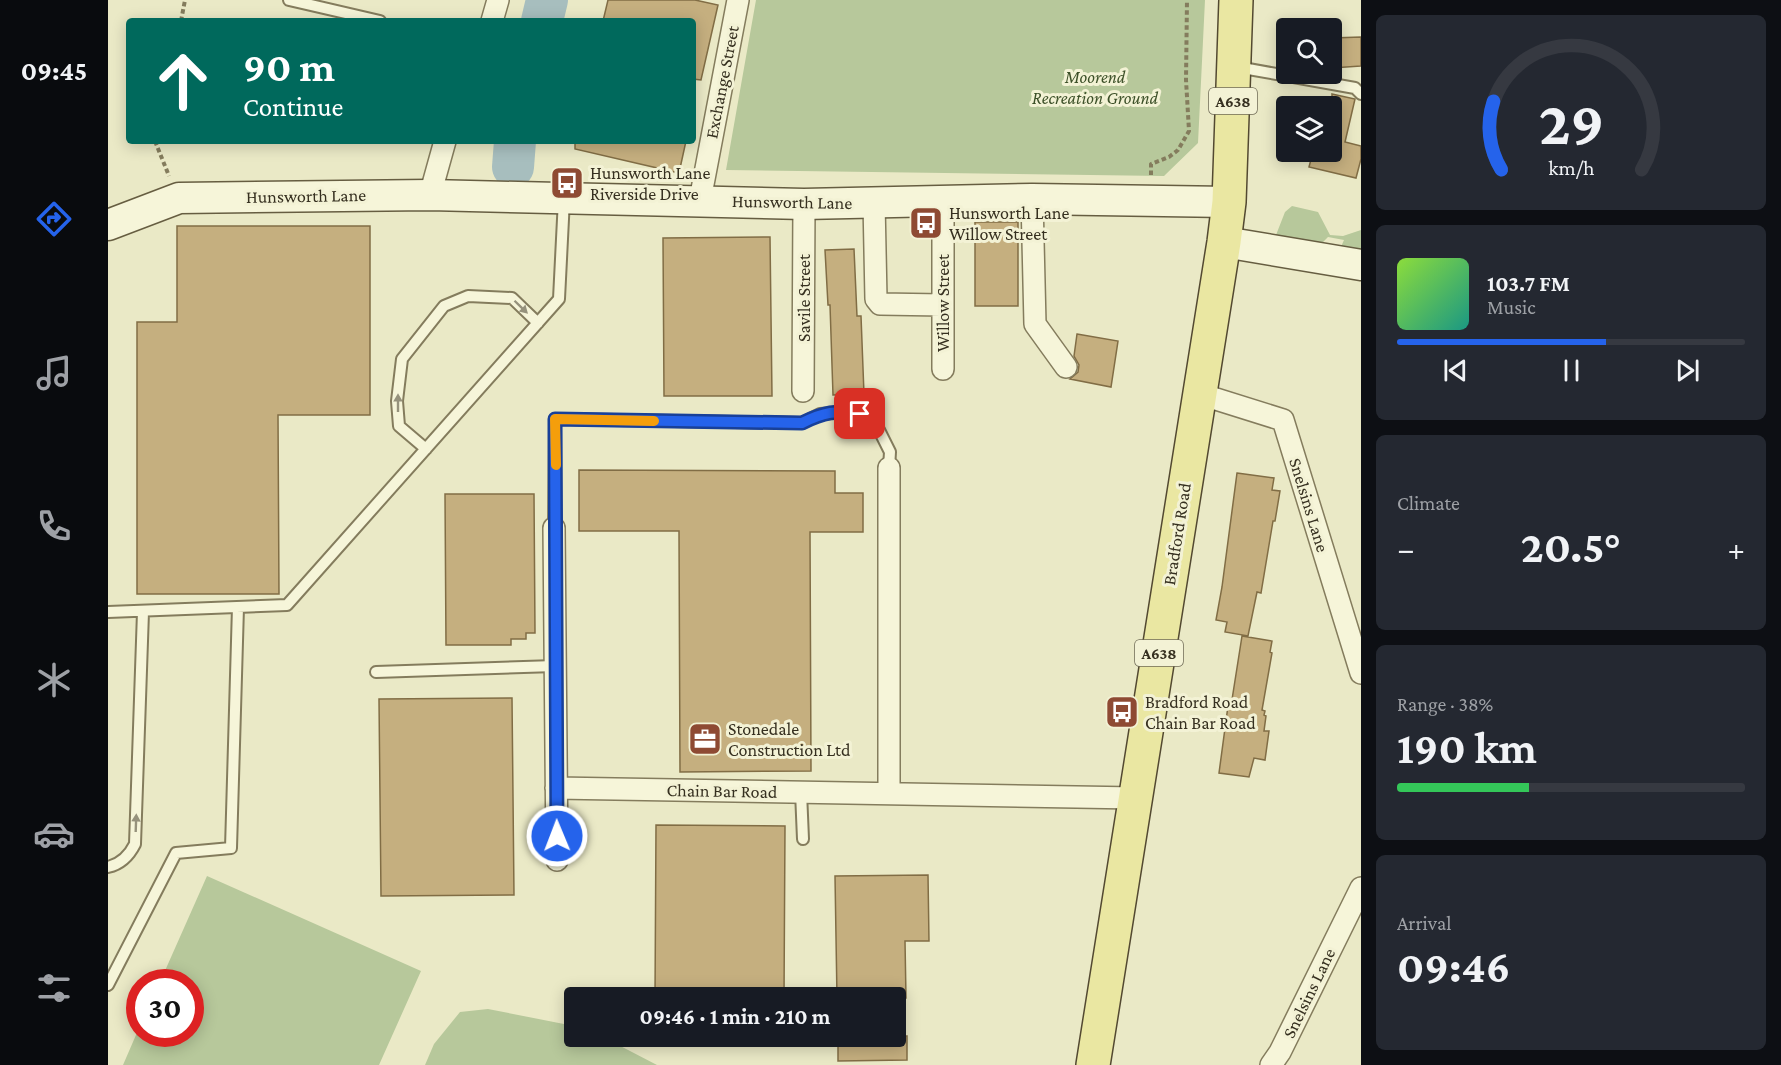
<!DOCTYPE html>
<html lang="en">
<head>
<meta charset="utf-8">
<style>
	body { margin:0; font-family:"Crimson Pro",serif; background:#242831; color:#f1f3f6; height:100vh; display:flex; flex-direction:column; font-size:22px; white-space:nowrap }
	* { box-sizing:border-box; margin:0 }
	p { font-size:20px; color:#9ea1a6 }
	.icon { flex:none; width:33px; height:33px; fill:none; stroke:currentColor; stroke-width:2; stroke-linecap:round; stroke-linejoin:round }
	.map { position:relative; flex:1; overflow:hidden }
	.panel { display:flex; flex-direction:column; gap:15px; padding:15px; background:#0d0f14; width:420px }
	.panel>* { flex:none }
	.hud { position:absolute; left:18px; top:18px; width:570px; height:126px; border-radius:6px; box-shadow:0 3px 15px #0003; background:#00695c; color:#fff; overflow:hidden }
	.buttons { position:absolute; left:1168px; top:18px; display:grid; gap:12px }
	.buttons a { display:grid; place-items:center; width:66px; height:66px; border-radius:6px; background:#171b24; box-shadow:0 3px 15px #0003; font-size:30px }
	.speed { position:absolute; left:18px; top:969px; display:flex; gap:12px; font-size:30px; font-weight:700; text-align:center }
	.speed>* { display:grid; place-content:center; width:78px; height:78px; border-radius:50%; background:#171b24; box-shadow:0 3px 15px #0003; line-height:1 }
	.speed .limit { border:9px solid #d22; background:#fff; color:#111 }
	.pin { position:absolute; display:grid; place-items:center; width:51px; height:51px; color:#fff; margin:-26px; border-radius:12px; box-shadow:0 3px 9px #0006 }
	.me { position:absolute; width:66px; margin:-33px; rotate:359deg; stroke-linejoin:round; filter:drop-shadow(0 0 4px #0008) }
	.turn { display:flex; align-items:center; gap:21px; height:126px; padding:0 18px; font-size:27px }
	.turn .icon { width:78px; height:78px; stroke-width:2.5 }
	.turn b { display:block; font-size:42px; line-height:51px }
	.big { font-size:45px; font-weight:700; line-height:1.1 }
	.panel .widget { flex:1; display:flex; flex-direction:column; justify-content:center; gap:9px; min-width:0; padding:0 21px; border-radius:9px; background:#242831 }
	.panel .dial { align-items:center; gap:0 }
	.dial svg { height:156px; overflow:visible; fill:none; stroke:#363941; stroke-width:7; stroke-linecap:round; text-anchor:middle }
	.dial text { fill:#f1f3f6; stroke:none }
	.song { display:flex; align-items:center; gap:18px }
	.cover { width:72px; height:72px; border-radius:9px; background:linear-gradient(135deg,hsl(90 70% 55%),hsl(170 70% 35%)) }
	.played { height:6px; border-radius:3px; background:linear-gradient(90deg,#2563eb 60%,#363941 60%) }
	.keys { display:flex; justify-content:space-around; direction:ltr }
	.heat { display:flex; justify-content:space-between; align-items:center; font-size:33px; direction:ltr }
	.charge { height:9px; border-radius:4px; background:linear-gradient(90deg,#34c759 38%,#363941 0) }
	.trip { position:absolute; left:456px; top:987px; width:342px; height:60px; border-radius:6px; background:#171b24; box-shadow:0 3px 15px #0003; font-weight:700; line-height:60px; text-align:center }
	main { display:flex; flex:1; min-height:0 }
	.dock { display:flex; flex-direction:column; width:108px; justify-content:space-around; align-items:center; background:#090b0e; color:#9ea1a6 }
	.dock .icon { width:42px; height:42px }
	.dock .selected { color:#2563eb }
	.dock b { font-size:27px; color:#f1f3f6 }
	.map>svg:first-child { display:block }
	.green { fill:#b7c89b }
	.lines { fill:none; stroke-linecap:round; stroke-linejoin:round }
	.river { stroke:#a7bebe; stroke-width:42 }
	.building { fill:#c5af7f; stroke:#816d45; stroke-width:1.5 }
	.lane-casing { stroke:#847c5d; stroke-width:14 }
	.street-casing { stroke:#847c5d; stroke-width:24 }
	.secondary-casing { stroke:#665d41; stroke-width:33 }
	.primary-casing { stroke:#534931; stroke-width:36 }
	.path { stroke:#847c5d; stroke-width:4; stroke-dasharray:4.5 3; stroke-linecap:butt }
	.lane { stroke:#f6f5d9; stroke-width:10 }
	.street { stroke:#f6f5d9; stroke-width:21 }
	.secondary { stroke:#f6f5d9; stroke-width:30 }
	.primary { stroke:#eae7a2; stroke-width:33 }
	.oneway { fill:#96927c }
	.route-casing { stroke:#184099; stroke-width:15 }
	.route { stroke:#2563eb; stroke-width:10 }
	.slow { stroke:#f59e0b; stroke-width:10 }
	.labels { text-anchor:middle; stroke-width:6; stroke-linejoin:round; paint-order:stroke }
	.shield { fill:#f3f2d5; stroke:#6f6a56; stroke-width:1.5 }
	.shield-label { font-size:16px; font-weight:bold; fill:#363020 }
	.park-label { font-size:18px; font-style:italic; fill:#3c5028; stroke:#f3f2d5 }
	.street-label { font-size:18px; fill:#363020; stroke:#f3f2d5 }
	.poi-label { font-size:18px; fill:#363020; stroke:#f3f2d5; text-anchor:start }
</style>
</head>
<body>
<main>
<nav class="dock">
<b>09:45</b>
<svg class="icon selected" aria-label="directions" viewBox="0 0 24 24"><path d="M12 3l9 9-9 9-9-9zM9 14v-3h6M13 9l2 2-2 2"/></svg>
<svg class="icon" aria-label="music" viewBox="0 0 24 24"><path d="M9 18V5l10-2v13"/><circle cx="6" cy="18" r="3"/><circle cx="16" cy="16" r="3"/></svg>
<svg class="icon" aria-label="phone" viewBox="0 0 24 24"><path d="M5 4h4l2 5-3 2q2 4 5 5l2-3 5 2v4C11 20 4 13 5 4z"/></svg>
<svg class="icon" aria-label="climate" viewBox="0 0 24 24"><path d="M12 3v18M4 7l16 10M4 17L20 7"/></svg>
<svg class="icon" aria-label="car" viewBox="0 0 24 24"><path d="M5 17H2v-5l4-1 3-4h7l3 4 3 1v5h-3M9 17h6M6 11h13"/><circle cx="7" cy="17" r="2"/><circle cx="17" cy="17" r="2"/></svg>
<svg class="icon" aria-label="filters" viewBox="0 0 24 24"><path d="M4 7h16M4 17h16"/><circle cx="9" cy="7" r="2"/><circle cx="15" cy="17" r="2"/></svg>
</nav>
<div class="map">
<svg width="1253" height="1065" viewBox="0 0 1253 1065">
	<rect width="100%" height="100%" fill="#eae9c6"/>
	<path class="green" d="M648,0H1097L1090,143L1056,176L618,170Z
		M1184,206L1210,212L1222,235L1235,236L1253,230V254L1232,249L1236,240L1220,237L1206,251L1176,243L1168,235L1177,212Z
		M99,876L313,971L271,1065H15L31,1028L32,1034H82V982H52Z
		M380,1009L466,1026V1036L495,1037L549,1065H317L326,1044L352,1012Z"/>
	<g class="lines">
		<path class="river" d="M434,21L439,0
			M405,167L407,141"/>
	</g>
	<path class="building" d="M500,0H587L610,5L593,80L585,79V21H495Z
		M1253,37V66L1224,68V38Z
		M1224,94L1247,99L1237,142L1253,146V159L1248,178L1201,167L1205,152H1224Z
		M467,141H578L571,173L467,149Z
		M867,222H910V306H867Z
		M69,226H262V415H170L171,594H29V322H69Z
		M662,237L664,396H556L555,238Z
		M746,249L749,316H753L756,394L725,395L722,305H720L717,250Z
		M969,334L1010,341L1003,387L962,379L970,372L971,365L966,356Z
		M471,470L727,471V493H755V532H702L703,771L572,772L571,531H471Z
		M1129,473L1166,478L1164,490L1172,491L1167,521H1165L1153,593L1149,592L1140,636L1117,632L1119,622L1108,620L1114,587Z
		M337,494H426L427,633H418V639H403V645H338Z
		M1134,636L1164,641L1162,652L1164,653L1154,710L1157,711L1156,715L1158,716L1156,731H1161L1157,760L1146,758L1141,777L1111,773L1120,706H1123Z
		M404,698L406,895L273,896L271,699Z
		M548,825L677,826L676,998H547Z
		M820,875L821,941H797L798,998H729L727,876Z
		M730,1036H799V1060L730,1061Z"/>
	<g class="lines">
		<defs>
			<path id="lane" d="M181,0L272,21
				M1129,67L1247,88L1253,94
				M318,449L291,426L289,401L294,359L336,306L360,296L404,298L430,323
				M446,528L447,419L694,423L712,414L738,412L752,414L771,430L782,452L781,468
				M0,612L179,605L451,299L456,199
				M268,672L447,666
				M693,792L695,839
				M0,867C13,864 21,856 27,844L35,612
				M0,985L68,853L123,848L130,607"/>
			<path id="street" d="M384,21L390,0
				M322,195L337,141
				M924,199L927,324L958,367
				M592,200L630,0
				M835,201V369
				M766,202L768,299L772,304L835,305
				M695,391L696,204
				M1092,394L1175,420L1253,673
				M446,528L449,860
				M448,788L1028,798
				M781,792V468
				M1163,1065L1172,1052L1253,888"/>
			<path id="secondary" d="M0,225L71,198L322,195L696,204L924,199L1121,202
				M1116,242L1253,265"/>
			<path id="primary" d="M985,1065L1116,242L1121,202L1128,0"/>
		</defs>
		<use href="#lane" class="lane-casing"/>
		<use href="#street" class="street-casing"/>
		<use href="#secondary" class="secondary-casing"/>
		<use href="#primary" class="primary-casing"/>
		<path class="path" d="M73,21L77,0
			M47,141L61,176
			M1043,175V164L1061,157L1070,150L1081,131L1078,80L1079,0"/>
		<use href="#lane" class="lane"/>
		<use href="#street" class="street"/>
		<use href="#secondary" class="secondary"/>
		<use href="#primary" class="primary"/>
	</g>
	<defs><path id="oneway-solid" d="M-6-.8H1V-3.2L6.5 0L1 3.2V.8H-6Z" transform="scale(1.5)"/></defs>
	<g class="oneway">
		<use href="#oneway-solid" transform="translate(413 307) rotate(44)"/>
		<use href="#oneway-solid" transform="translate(290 403) rotate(-90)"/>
		<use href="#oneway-solid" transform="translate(28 823) rotate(-88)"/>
	</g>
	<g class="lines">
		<defs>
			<path id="route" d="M449,836L447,419L694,423C716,412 728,410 752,414"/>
		</defs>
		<use href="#route" class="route-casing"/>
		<use href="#route" class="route"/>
		<path class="slow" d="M448,465L447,419L546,421"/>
	</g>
	<defs>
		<symbol id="bus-square" viewBox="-11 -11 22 22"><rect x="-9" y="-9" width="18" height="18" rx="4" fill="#8e4a33" stroke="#f3f2d5"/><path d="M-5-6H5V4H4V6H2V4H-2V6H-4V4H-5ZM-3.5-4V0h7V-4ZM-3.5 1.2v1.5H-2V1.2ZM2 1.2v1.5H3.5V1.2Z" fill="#fff"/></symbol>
		<symbol id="office-square" viewBox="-11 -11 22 22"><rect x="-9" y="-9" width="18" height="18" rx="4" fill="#8e4a33" stroke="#f3f2d5"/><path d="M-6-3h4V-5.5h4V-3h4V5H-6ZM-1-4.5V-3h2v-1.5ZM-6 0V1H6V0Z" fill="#fff"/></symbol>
	</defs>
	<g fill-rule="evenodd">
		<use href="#bus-square" x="440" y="164" width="38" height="38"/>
		<use href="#bus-square" x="799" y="204" width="38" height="38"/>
		<use href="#bus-square" x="995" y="693" width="38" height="38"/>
		<use href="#office-square" x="578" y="720" width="38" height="38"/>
	</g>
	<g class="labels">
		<g class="shield">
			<rect x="1101" y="88" width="48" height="26" rx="4.5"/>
			<rect x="1027" y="640" width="48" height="26" rx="4.5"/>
		</g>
		<g class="shield-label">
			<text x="1125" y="107">A638</text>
			<text x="1051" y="659">A638</text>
		</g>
		<g class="park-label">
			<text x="987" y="83">Moorend<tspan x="987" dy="21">Recreation Ground</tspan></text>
		</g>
		<g class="street-label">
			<text transform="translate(614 82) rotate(-79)" y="6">Exchange Street</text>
			<text transform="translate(198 196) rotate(-1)" y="6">Hunsworth Lane</text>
			<text transform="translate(684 202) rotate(1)" y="6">Hunsworth Lane</text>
			<text transform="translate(696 298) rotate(-90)" y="6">Savile Street</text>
			<text transform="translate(835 303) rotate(-90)" y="6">Willow Street</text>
			<text transform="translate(1201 505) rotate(73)" y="6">Snelsins Lane</text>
			<text transform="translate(1069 534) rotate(-81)" y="6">Bradford Road</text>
			<text transform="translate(614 791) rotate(1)" y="6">Chain Bar Road</text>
			<text transform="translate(1201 993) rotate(-64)" y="6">Snelsins Lane</text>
		</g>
		<g class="poi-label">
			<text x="482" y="179">Hunsworth Lane<tspan x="482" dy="21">Riverside Drive</tspan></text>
			<text x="841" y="219">Hunsworth Lane<tspan x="841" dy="21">Willow Street</tspan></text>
			<text x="1037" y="708">Bradford Road<tspan x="1037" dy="21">Chain Bar Road</tspan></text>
			<text x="620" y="735">Stonedale<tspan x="620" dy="21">Construction Ltd</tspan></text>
		</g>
	</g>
</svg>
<div class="buttons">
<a><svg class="icon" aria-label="search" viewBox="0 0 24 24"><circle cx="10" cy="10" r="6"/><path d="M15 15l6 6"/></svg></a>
<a><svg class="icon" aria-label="layers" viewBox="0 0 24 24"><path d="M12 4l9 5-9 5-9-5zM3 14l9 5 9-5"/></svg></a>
</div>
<div class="speed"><div class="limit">30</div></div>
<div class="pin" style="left:752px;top:414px;background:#d93025"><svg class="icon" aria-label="arrive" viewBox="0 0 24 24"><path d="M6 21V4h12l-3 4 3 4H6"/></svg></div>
<svg class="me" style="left:449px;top:836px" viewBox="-20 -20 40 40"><circle r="17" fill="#2563eb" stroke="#fff" stroke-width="3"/><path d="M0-11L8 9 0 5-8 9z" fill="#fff"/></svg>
<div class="trip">09:46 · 1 min · 210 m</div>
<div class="hud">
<div class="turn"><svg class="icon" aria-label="ahead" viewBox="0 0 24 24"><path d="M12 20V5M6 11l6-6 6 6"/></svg><div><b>90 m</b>Continue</div></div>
</div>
</div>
<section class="panel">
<div class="widget dial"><svg viewBox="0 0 100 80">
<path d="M14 69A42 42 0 1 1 86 69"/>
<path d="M14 69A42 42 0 0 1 10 34" stroke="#2563eb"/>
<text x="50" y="56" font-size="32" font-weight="700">29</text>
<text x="50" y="72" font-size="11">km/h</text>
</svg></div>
<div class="widget">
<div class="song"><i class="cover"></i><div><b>103.7 FM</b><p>Music</p></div></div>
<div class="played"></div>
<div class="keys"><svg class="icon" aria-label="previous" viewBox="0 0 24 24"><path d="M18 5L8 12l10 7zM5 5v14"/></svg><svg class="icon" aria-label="pause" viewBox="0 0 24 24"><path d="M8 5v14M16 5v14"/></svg><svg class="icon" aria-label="next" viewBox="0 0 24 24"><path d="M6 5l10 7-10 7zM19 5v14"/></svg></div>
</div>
<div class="widget"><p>Climate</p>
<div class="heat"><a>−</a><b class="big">20.5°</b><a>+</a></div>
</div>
<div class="widget"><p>Range · 38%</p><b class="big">190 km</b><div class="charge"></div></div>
<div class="widget"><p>Arrival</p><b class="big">09:46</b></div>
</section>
</main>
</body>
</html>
